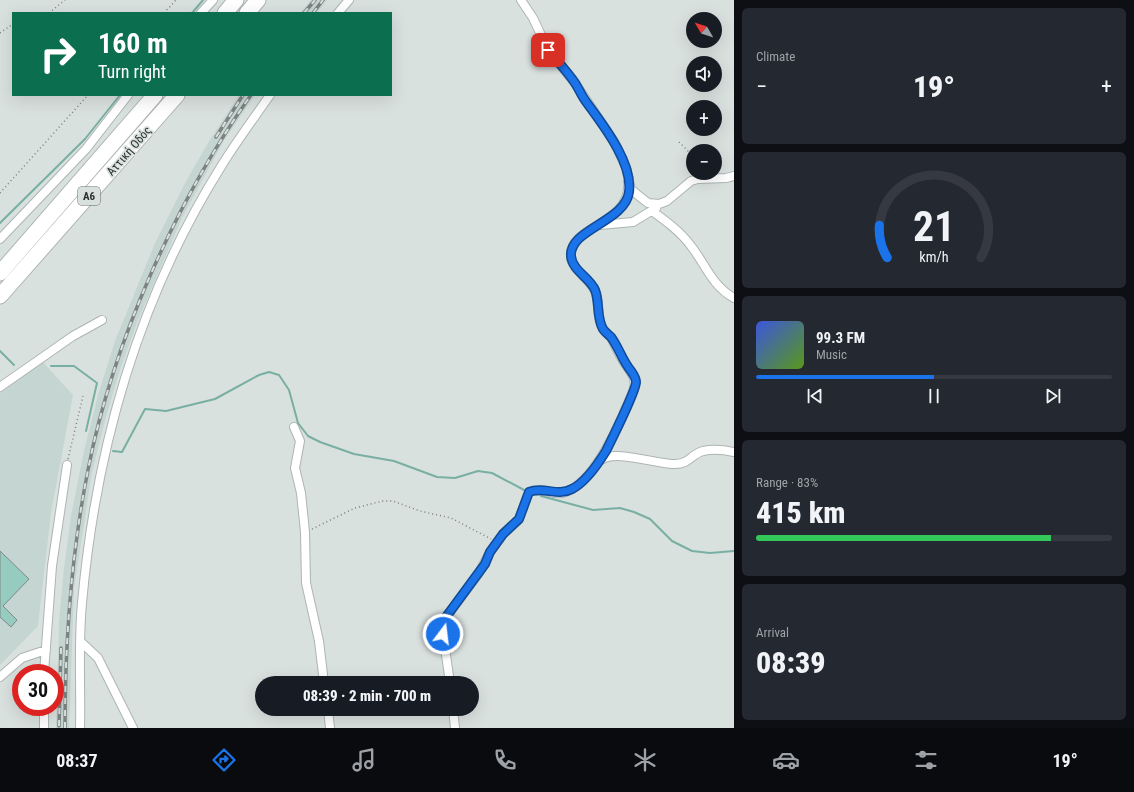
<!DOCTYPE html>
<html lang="en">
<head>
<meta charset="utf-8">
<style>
	body { margin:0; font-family:"Roboto Condensed",sans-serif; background:#242831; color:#f1f3f6; height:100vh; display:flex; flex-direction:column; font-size:15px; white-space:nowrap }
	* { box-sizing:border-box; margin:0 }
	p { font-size:13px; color:#9ea1a6 }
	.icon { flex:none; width:22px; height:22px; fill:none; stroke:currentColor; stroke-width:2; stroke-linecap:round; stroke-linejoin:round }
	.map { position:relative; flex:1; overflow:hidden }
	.details { display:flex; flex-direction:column; gap:8px; padding:8px; background:#0d0f14; width:400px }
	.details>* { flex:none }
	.hud { position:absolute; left:12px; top:12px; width:380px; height:84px; border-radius:0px; box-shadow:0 4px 16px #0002; background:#0b6e4f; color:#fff; overflow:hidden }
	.needle { width:26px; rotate:309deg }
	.fabs { position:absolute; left:686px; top:12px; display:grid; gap:8px }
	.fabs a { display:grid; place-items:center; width:36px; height:36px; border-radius:50%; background:#171b24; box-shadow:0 4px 16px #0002; font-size:20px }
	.speed { position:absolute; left:12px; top:664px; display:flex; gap:8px; font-size:20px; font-weight:700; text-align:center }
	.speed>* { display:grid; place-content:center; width:52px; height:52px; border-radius:50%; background:#171b24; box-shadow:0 4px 16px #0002; line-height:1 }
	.speed .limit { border:6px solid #d22; background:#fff; color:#111 }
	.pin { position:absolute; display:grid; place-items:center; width:34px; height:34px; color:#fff; margin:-17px; border-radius:8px; box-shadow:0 2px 6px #0006 }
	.me { position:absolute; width:44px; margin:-22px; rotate:15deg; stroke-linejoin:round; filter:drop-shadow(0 0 3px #0008) }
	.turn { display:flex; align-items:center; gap:14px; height:84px; padding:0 20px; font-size:18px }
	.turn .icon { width:52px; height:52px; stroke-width:2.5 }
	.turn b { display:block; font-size:28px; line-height:34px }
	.big { font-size:30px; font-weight:800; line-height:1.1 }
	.details .widget { flex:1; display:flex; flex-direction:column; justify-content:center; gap:6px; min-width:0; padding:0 14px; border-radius:6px; background:#242831 }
	.details .dial { align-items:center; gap:0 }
	.dial svg { height:104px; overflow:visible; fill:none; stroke:#363941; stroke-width:7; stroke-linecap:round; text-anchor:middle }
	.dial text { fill:#f1f3f6; stroke:none }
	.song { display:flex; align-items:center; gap:12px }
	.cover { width:48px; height:48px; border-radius:6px; background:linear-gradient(135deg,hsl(230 70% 55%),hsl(90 70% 35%)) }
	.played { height:4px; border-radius:2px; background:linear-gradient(90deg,#1a73e8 50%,#363941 50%) }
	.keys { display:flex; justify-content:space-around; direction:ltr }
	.heat { display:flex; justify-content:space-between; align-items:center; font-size:22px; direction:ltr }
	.charge { height:6px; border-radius:3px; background:linear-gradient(90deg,#34c759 83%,#363941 0) }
	.trip { position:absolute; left:255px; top:676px; width:224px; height:40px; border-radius:20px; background:#171b24; box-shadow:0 4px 16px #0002; font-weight:800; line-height:40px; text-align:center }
	.tab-bar { display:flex; height:64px; justify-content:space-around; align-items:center; background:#090b0e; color:#9ea1a6 }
	.tab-bar .icon { width:28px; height:28px }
	.tab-bar .on { color:#1a73e8 }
	.tab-bar b { font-size:18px; color:#f1f3f6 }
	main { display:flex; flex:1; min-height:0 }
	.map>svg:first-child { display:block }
	.built { fill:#c5d5d1 }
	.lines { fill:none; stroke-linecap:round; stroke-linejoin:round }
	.stream { stroke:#79afa2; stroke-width:2 }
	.building { fill:#96ccbf; stroke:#808785 }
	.street-casing { stroke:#adb5b3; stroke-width:10 }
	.highway-casing { stroke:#adb5b3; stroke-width:17 }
	.path { stroke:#7b807f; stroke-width:1.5; stroke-dasharray:1 3; stroke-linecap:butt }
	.street { stroke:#fff; stroke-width:8 }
	.highway { stroke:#fff; stroke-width:15 }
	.rail-casing { stroke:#7d8382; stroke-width:3.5 }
	.rail { stroke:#d9e1df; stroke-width:2; stroke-dasharray:6; stroke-linecap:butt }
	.route-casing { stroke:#114b97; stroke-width:10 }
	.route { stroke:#1a73e8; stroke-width:7 }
	.labels { text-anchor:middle; stroke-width:3.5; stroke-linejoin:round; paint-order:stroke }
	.shield { fill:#d9e1df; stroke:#5f6463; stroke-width:1 }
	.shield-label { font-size:11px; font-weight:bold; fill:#2b2e2e }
	.street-label { font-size:12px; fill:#2b2e2e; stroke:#d9e1df }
</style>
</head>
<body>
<main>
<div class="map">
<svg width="734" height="728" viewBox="0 0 734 728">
	<rect width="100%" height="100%" fill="#d9e1df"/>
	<path class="built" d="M311,0H327L317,13H300Z
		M239,95H255L223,142L182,218L138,320L121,367L106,417L92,472L74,589L69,728H56L59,622L64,568L71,516L84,451L98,395L115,341L155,243L186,181L208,143Z
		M43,362L73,395L51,513L38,626L0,665V393Z"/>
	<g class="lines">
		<path class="stream" d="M192,13L203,0
			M0,223L85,139L120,95
			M0,351L14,365
			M51,366H74L97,383L86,431
			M113,451L122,452L145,409L166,411L215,399L259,375L269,372L279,375L289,390L298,423L308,436L320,442L354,454L394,461L437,477L455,478L478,471L492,473L526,491
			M541,496L593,510L620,508L634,512L650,519L672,541L692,551L710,553L734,551"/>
	</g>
	<path class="building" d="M0,551L29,579L3,606L17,620L11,627L0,617Z"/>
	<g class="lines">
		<defs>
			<path id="street" d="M521,0L533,18L548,50L575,83L613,140L626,167L631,189L639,196L648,203L659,204L667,201L691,181L698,179L726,178L734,176
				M201,13L213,0
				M338,13L349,0
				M652,211C666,221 681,232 691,246C706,265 712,286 734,298
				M600,225L633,222L656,208
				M0,239L86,149L128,95
				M0,387L73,336L102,320
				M294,427L300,441L295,468L301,493L305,532L306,583L319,641L324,683
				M601,460C615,449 655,464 673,464C689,465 691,454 703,451C712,449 725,450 734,452
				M81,642L98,658L133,728
				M44,673L52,566L67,465
				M0,677L22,658L46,650
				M450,683L443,634L446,617L479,573L490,552L503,534L519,519L529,492C543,487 550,495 562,493C595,486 622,418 634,389C637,375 627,369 621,357C617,351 615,344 611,338C609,335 605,332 603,329C596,318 600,303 595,291C590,278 571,270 571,256C569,225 633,225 628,181
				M328,709L330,728
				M453,709L455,728
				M44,728V707
				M80,728C81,686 78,644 82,603C96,448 139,297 222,165C237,141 254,118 270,95"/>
			<path id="highway" d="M225,13L236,0
				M247,13L258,0
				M0,273L155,95
				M0,296L177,95"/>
		</defs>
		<use href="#street" class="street-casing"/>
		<use href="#highway" class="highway-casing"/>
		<path class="path" d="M49,13L65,0
			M164,13L176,0
			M0,33L13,24
			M679,142L693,156
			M0,193L88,95
			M68,459L83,396
			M312,529L355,508L383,501H393L420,511L451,518L491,539"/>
		<use href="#street" class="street"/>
		<use href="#highway" class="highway"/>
		<defs>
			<path id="rail" d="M304,13L315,0
				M313,13L323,0
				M216,137L243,95
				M59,726L61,648
				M65,728C65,641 71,555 88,470C113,342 176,201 251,95"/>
		</defs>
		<use href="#rail" class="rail-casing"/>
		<use href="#rail" class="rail"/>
	</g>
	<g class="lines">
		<defs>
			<path id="route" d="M443,634L446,617L485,564L490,552L503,534L519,519L529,492C544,486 557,497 572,489C586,482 598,464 606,451C611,441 636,390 636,382C636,378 633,374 631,371C622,360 619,348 611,337C608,334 605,332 603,329C596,317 600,302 595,290C590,278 572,270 571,256C569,229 625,222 629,192C633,163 603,125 587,103C582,97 579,89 575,83C567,71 557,61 548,50"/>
		</defs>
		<use href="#route" class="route-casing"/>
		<use href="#route" class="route"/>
	</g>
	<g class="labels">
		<rect class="shield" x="78" y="187" width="22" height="18" rx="3"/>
		<g class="shield-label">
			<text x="89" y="200">Α6</text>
		</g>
		<g class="street-label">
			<text transform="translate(129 151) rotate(-49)" y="4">Αττική Οδός</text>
		</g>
	</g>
</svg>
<div class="fabs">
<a><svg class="needle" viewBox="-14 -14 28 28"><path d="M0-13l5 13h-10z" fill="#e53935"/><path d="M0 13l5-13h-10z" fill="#9ea1a6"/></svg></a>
<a><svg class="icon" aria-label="sound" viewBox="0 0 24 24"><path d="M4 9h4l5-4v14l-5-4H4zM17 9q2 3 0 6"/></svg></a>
<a>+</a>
<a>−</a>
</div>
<div class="speed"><div class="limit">30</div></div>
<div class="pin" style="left:548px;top:50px;background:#d93025"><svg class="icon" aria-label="arrive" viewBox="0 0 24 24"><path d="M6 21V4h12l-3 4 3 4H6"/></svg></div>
<svg class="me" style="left:443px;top:634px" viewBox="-20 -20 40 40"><circle r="17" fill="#1a73e8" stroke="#fff" stroke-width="3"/><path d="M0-11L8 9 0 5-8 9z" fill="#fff"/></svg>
<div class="trip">08:39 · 2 min · 700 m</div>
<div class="hud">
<div class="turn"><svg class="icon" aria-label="right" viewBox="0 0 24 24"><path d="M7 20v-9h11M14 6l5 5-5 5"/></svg><div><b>160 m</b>Turn right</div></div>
</div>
</div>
<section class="details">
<div class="widget"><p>Climate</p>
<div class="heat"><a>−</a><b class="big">19°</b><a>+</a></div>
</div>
<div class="widget dial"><svg viewBox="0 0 100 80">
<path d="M14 69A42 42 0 1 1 86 69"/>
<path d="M14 69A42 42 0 0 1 8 44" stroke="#1a73e8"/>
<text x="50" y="56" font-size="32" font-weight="700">21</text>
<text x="50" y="72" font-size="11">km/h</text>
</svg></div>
<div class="widget">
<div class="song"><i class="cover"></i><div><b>99.3 FM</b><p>Music</p></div></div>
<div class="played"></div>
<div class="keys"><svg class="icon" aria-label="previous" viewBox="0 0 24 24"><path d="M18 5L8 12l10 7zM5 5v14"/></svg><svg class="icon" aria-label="pause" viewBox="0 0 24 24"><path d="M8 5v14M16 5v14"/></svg><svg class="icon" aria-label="next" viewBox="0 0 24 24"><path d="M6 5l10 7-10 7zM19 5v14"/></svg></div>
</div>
<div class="widget"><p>Range · 83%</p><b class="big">415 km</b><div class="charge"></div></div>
<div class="widget"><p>Arrival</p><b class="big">08:39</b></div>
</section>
</main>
<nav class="tab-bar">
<b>08:37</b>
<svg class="icon on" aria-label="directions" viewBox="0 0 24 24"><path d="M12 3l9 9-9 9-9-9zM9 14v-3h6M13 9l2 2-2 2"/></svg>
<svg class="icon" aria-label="music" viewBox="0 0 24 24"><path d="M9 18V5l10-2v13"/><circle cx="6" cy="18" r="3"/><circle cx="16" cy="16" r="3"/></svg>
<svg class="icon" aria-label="phone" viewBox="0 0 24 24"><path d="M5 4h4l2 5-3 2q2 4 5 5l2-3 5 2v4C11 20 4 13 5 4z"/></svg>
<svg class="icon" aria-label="climate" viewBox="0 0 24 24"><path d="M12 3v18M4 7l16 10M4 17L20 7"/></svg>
<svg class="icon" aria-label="car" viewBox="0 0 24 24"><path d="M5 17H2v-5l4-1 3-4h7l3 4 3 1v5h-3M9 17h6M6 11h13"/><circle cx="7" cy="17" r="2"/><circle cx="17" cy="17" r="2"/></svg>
<svg class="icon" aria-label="filters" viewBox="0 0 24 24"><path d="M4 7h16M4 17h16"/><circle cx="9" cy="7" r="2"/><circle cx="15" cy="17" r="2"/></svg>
<b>19°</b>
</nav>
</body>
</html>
